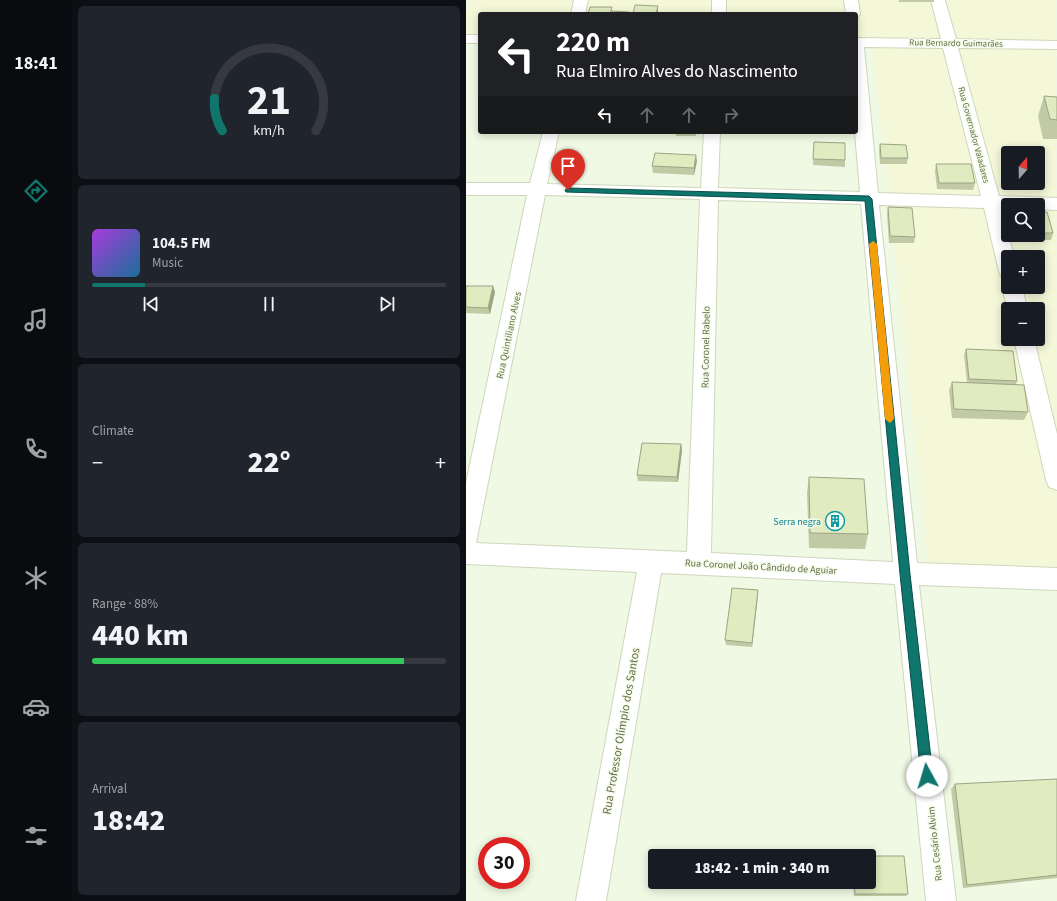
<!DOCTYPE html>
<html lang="en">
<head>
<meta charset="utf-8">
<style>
	body { margin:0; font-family:"Source Sans 3",sans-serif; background:#20242c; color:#f1f3f6; height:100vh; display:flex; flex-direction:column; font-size:15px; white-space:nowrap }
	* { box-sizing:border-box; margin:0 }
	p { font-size:13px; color:#9ea1a6 }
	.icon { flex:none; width:22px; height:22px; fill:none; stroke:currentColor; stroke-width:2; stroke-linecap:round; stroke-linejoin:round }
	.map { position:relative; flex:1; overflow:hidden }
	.side { display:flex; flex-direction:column; gap:6px; padding:6px; background:#0d0f14; width:394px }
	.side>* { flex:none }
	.hud { position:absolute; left:12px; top:12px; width:380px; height:122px; border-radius:4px; box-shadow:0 2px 10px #0003; background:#202124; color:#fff; overflow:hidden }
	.needle { width:26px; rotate:20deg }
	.controls { position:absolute; left:535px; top:146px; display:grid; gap:8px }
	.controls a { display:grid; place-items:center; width:44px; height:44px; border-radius:4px; background:#171b24; box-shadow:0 2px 10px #0003; font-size:20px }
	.speed { position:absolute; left:12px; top:837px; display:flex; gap:8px; font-size:20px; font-weight:700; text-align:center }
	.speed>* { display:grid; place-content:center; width:52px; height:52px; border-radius:50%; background:#171b24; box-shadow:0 2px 10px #0003; line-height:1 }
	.speed .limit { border:6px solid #d22; background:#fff; color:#111 }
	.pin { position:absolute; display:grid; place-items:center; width:34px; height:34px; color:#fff; margin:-41px -17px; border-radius:50% 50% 50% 0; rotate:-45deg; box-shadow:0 0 4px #0007 }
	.pin .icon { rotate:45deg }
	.me { position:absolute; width:44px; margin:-22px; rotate:354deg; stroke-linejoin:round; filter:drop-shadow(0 0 3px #0008) }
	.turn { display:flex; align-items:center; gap:14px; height:84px; padding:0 12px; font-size:18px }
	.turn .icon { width:52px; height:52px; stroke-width:2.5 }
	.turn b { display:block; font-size:28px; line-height:34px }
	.lanes { display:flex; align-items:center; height:38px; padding:0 12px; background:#0003; justify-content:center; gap:20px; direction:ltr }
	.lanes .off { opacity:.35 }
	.big { font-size:30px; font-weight:800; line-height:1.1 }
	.side .widget { flex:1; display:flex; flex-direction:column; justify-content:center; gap:6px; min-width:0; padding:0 14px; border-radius:6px; background:#20242c }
	.side .dial { align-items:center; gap:0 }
	.dial svg { height:104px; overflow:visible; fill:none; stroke:#363941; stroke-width:7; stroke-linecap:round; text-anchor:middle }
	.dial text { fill:#f1f3f6; stroke:none }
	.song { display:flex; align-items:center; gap:12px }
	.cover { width:48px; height:48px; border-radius:6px; background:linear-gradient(135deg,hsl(280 70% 55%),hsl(200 70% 35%)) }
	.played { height:4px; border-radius:2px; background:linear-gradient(90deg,#0f766e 15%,#363941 15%) }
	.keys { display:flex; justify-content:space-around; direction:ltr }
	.heat { display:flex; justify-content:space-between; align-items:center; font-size:22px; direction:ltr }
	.charge { height:6px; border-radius:3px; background:linear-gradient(90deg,#34c759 88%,#363941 0) }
	.trip { position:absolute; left:182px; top:849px; width:228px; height:40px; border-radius:4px; background:#171b24; box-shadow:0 2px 10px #0003; font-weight:800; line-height:40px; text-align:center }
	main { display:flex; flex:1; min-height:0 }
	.tabs { display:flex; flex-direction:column; width:72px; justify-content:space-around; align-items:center; background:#090b0e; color:#9ea1a6 }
	.tabs .icon { width:28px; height:28px }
	.tabs .selected { color:#0f766e }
	.tabs b { font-size:18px; color:#f1f3f6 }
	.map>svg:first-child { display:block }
	.commercial { fill:#f4f8d8; fill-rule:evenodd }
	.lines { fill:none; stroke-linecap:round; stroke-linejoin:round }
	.minor-casing { stroke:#ced7bb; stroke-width:2 }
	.minor { fill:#fff; fill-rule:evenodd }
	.wall { fill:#c1caa4 }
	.shaded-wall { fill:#9da486 }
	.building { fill:#e0ebbf; stroke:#9da486 }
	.route { fill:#0f766e; stroke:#0a4d48 }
	.slow { fill:#f59e0b }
	.labels { text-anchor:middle; stroke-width:3; stroke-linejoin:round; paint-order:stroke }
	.far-street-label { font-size:9px; fill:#676e4d; stroke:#f4fce9 }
	.street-label { font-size:10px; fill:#676e4d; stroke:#f4fce9 }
	.culture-label { font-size:10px; fill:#0d838f; stroke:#f4fce9; text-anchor:end }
	.near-street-label { font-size:12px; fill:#676e4d; stroke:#f4fce9 }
</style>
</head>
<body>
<main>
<nav class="tabs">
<b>18:41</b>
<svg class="icon selected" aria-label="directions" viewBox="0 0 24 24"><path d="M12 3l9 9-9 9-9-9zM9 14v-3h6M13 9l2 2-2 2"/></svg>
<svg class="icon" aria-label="music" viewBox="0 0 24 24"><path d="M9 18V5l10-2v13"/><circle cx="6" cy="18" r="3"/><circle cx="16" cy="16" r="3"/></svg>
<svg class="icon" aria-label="phone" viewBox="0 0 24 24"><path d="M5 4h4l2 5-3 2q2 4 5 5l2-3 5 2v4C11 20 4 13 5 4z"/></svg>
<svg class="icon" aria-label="climate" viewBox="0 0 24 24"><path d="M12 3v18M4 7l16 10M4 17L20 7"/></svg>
<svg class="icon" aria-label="car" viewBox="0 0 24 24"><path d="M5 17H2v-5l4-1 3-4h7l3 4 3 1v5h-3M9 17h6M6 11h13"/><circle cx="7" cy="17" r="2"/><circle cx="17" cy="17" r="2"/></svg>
<svg class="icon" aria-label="filters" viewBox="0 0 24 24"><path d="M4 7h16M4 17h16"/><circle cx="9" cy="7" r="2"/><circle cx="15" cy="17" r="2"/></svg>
</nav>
<section class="side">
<div class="widget dial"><svg viewBox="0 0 100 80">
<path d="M14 69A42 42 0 1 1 86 69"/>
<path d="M14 69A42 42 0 0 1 8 44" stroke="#0f766e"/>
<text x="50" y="56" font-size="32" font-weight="700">21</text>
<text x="50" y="72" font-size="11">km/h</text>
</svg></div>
<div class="widget">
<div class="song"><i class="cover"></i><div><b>104.5 FM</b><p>Music</p></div></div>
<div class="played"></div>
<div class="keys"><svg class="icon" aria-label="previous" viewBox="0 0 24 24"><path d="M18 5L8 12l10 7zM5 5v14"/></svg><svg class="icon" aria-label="pause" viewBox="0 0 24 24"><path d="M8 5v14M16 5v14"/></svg><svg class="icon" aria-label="next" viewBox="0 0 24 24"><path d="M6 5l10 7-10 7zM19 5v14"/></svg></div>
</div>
<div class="widget"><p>Climate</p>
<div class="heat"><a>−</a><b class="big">22°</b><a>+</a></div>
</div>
<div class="widget"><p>Range · 88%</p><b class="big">440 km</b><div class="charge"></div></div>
<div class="widget"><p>Arrival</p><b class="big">18:42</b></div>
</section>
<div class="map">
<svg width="591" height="901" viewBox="0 0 591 901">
	<rect width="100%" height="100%" fill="#eff9e4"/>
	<path class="commercial" d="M5,0H590L591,570H463L406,42L390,41V14H14V38H0V12ZM542,153H572V183H542ZM542,205H572V235H542ZM542,257H572V287H542ZM542,309H572V339H542Z"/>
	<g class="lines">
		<defs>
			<path id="minor" d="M108,0H122L119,14H105Z
				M246,0H260V14H246Z
				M378,0H392L394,14L392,17L390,18V14H380Z
				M465,0H479L490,39L591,41V49L492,48L533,196L591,198V210L572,209V205H542V208H536L548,257H542V278L535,276L533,271L518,208L413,205L451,563L591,568V590L453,585L490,901H460L429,584L195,573L140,901H110L171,572L0,564V483L61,195H0V183H64L77,132H93L81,184L235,188L238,132H254L252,188L394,192L389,132L390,38L475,39ZM398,47L477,48L515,196L412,193ZM79,195L234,199L221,552L10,543ZM252,200L395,204L427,562L245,553Z
				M0,35H14V43H0Z
				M542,281V287H556L561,309H542V310L536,287L539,282Z
				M548,339H568L591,434V490L583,487L580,480Z"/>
		</defs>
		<use href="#minor" class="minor-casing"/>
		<use href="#minor" class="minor"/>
	</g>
	<path class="wall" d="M433,0H468V2H433Z
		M578,96L591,97V139H577L572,116Z
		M210,132H230V136H210Z
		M348,142L379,160V167L347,165Z
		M414,144L442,158L441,164H414L413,151Z
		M231,161L228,175L187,173L186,166Z
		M470,164L509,183L507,190L471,189L469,171Z
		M422,207L449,237L448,243H423L421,214Z
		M572,212L587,233L585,240H551L550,235H572Z
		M0,286H27L29,292L24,314L0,313Z
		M500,349L551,381L550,384L562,412L558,420L486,418L483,390L486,382H501L498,355Z
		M215,444L216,450L212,482L172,481L171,475Z
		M343,477L402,534L399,549L343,548L341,493Z
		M292,590L286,647L260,645L259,640Z
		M591,779V878L497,888L485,789L489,784Z
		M387,882H403L442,894L440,896H388Z"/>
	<path class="shaded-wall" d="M192,6V14H190Z
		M230,155L231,161L228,175V168Z
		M27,286L29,292L24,314L22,308Z
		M215,444L216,450L212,482L211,477Z
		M292,590V595L286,647V643Z"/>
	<path class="building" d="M169,5L192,6L190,14H167Z
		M124,7H146L144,14H122Z
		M146,11L163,12V14H145Z
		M578,96L591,97V120L584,119Z
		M348,142L379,143V160L347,159Z
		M414,144L440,145L442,158H415Z
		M189,153L230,155L228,168L186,166Z
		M470,164H505L509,183H473Z
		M422,207L446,208L449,237L424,236Z
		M572,212H581L587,233H572Z
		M0,286H27L22,308L0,307Z
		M500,349L547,351L551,381L503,379Z
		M486,382L558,385L562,412L488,409Z
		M176,443L215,444L211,477L171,475Z
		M343,477L398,479L402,534L344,533Z
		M266,588L292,590L286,643L259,640Z
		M591,779V875L501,885L489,784Z
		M387,856H438L442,894H389L388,882H403V856Z"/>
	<path class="route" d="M102,188L403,196L406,199L444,574L467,776L465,781L461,782L457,781L455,776L434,574L399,201L100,192L99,190Z"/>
	<path class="slow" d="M407,241L411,244L428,419L424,423L419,419L403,244Z"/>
	<defs>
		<symbol id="building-ring" viewBox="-11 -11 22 22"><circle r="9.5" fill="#f4fce9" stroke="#0f9aa8" stroke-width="1.5"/><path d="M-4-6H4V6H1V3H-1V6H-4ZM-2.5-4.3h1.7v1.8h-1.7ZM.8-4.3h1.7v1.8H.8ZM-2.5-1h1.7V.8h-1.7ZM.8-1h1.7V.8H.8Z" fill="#0f9aa8"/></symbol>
	</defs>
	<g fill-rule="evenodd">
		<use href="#building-ring" x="358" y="510" width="22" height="22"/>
	</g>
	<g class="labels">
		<g class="far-street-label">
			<text transform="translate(490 43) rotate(1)" y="3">Rua Bernardo Guimarães</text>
			<text transform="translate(508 135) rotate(75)" y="3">Rua Governador Valadares</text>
		</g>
		<g class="street-label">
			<text transform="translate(42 335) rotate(-78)" y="4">Rua Quintiliano Alves</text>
			<text transform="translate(239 347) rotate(-89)" y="4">Rua Coronel Rabelo</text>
			<text transform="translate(295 566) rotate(3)" y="4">Rua Coronel João Cândido de Aguiar</text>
			<text transform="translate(468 844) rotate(-96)" y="4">Rua Cesário Alvim</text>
		</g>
		<g class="culture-label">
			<text x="355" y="525">Serra negra</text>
		</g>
		<g class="near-street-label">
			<text transform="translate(155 731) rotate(-80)" y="4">Rua Professor Olímpio dos Santos</text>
		</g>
	</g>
</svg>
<div class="controls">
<a><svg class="needle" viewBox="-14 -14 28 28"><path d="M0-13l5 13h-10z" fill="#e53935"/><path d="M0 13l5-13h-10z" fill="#9ea1a6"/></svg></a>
<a><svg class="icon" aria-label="search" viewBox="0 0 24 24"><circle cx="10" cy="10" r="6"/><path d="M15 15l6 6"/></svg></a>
<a>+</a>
<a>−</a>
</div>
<div class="speed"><div class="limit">30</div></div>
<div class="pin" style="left:102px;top:190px;background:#d93025"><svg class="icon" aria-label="arrive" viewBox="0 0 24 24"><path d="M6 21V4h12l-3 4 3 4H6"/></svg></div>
<svg class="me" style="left:461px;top:776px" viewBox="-20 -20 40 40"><circle r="19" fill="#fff"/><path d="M0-13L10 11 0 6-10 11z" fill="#0f766e"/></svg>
<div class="trip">18:42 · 1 min · 340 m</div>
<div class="hud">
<div class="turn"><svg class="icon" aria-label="left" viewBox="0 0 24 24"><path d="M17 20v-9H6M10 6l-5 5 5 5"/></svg><div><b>220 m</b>Rua Elmiro Alves do Nascimento</div></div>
<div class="lanes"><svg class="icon" aria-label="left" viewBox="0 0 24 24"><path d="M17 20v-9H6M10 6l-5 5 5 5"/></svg><svg class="icon off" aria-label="ahead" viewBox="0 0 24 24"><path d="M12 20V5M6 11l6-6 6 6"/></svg><svg class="icon off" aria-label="ahead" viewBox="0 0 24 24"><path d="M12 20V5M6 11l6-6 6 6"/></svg><svg class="icon off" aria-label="right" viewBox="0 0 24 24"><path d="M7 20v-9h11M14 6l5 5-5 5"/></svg></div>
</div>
</div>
</main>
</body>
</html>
